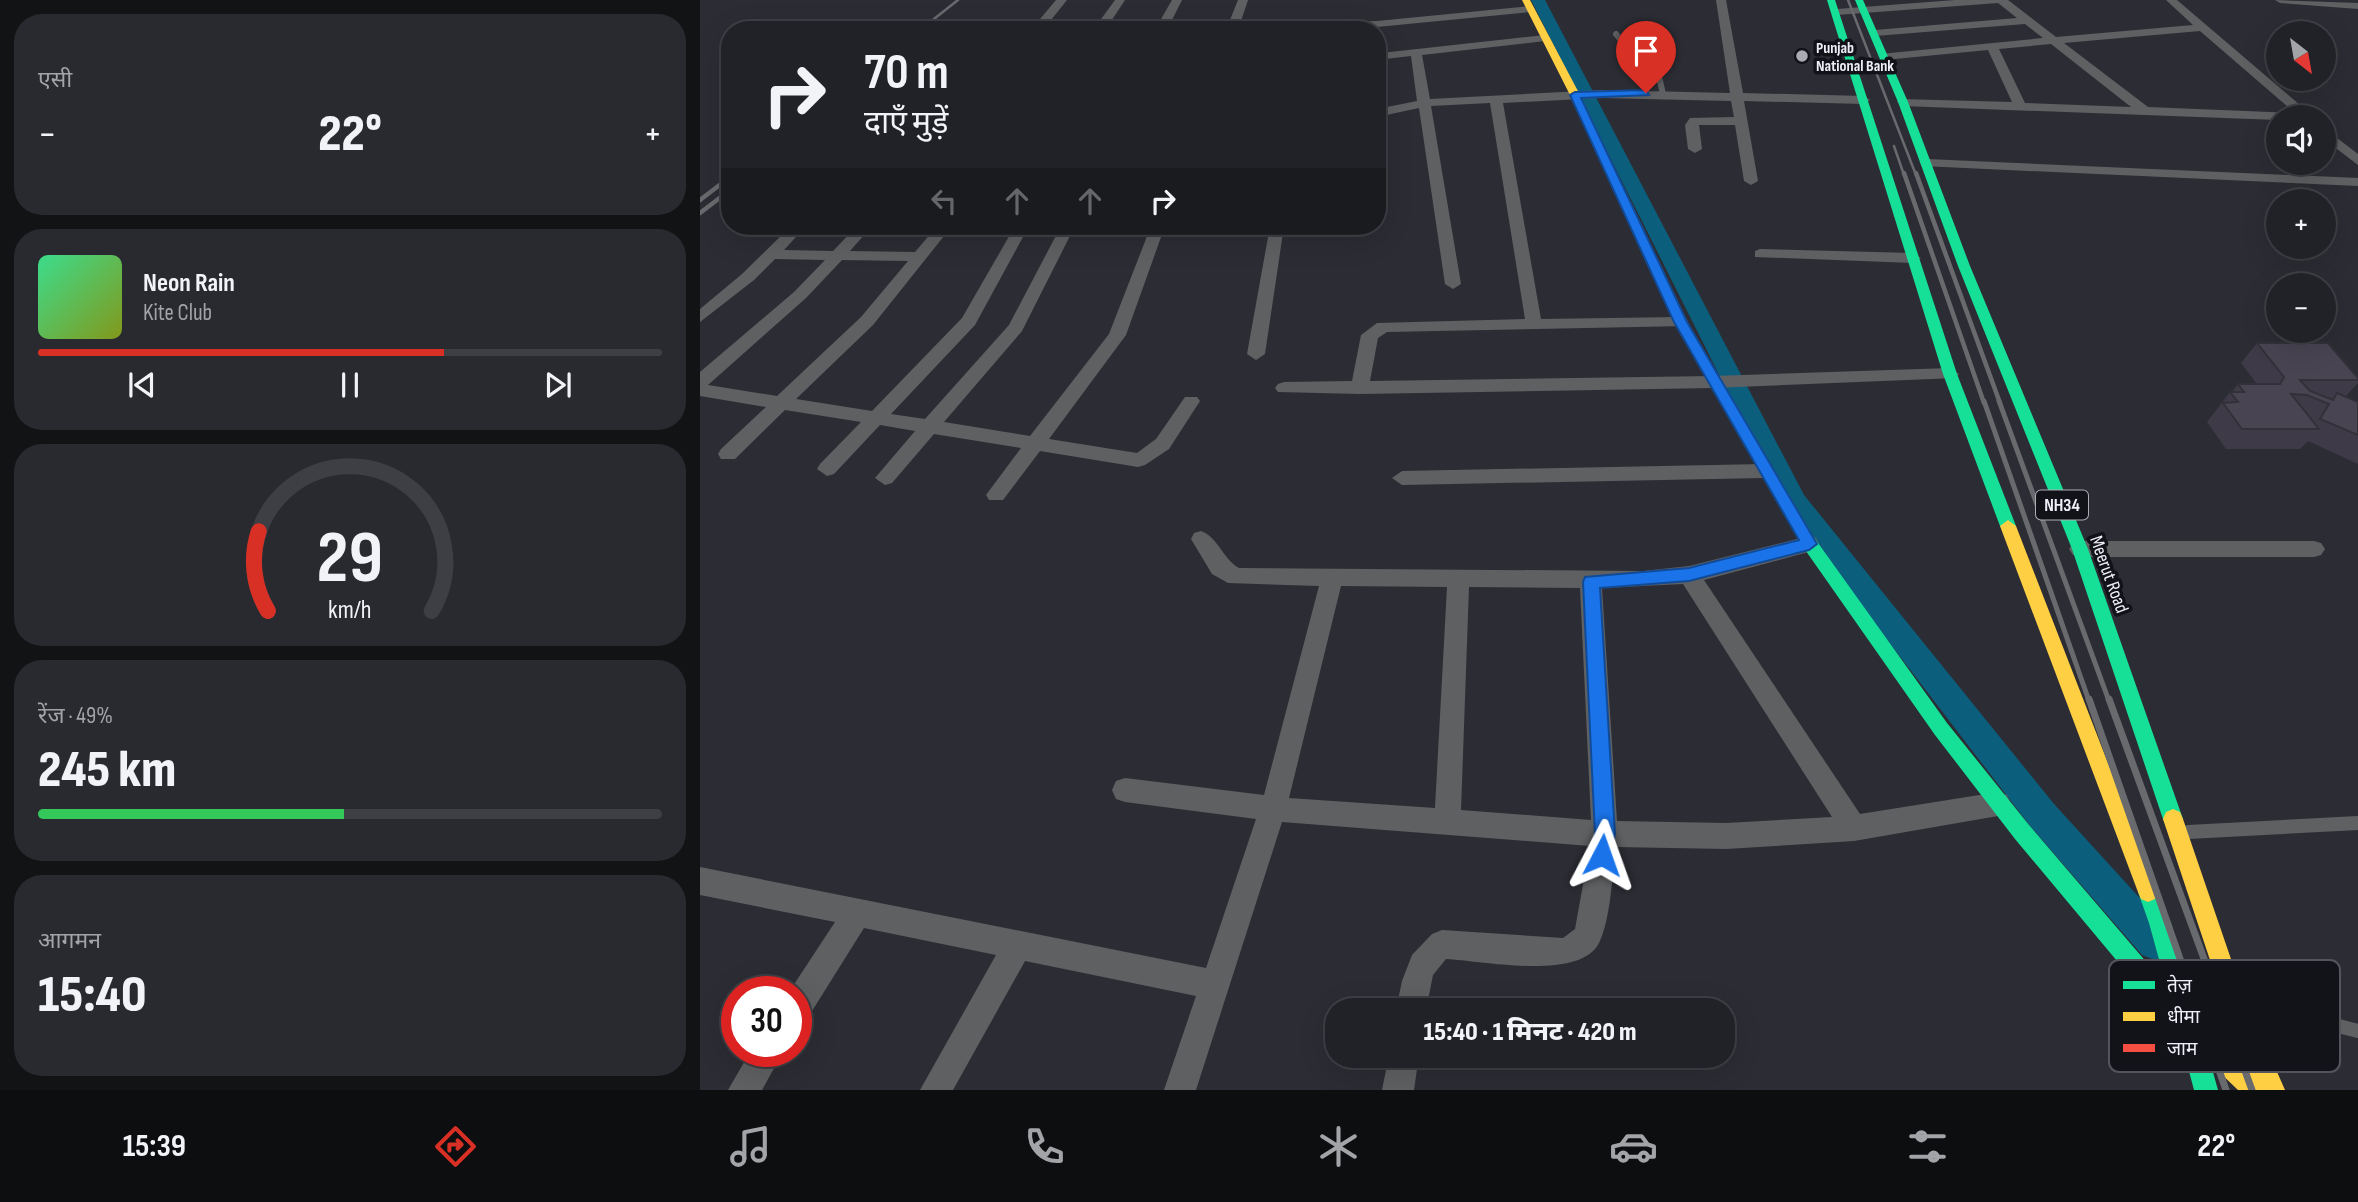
<!DOCTYPE html>
<html lang="hi">
<head>
<meta charset="utf-8">
<style>
	body { margin:0; font-family:"Sofia Sans Condensed","Noto Sans Devanagari",sans-serif; background:#292a2f; color:#f1f3f6; height:100vh; display:flex; flex-direction:column; font-size:26px; white-space:nowrap }
	* { box-sizing:border-box; margin:0 }
	p { font-size:23px; color:#a2a4a7 }
	.icon { flex:none; width:38px; height:38px; fill:none; stroke:currentColor; stroke-width:2; stroke-linecap:round; stroke-linejoin:round }
	.map { position:relative; flex:1; overflow:hidden }
	.drawer { display:flex; flex-direction:column; gap:14px; padding:14px; background:#121315; width:700px }
	.drawer>* { flex:none }
	.top-card { position:absolute; left:21px; top:21px; width:665px; height:214px; border-radius:28px; box-shadow:0 7px 28px #0002,0 0 0 2px #3e3f44; background:#212227; color:#f1f3f6; overflow:hidden }
	.needle { width:46px; rotate:149deg }
	.tools { position:absolute; left:1566px; top:21px; display:grid; gap:14px }
	.tools a { display:grid; place-items:center; width:70px; height:70px; border-radius:50%; background:#212227; box-shadow:0 7px 28px #0002,0 0 0 2px #3e3f44; font-size:35px }
	.speed { position:absolute; left:21px; top:976px; display:flex; gap:14px; font-size:35px; font-weight:700; text-align:center }
	.speed>* { display:grid; place-content:center; width:91px; height:91px; border-radius:50%; background:#212227; box-shadow:0 7px 28px #0002,0 0 0 2px #3e3f44; line-height:1 }
	.speed .limit { border:10px solid #d22; background:#fff; color:#111 }
	.pin { position:absolute; display:grid; place-items:center; width:60px; height:60px; color:#fff; margin:-72px -30px; border-radius:50% 50% 50% 0; rotate:-45deg; box-shadow:0 0 7px #0007 }
	.pin .icon { rotate:45deg }
	.me { position:absolute; width:77px; margin:-38px; rotate:4deg; stroke-linejoin:round; filter:drop-shadow(0 0 5px #0008) }
	.turn { display:flex; align-items:center; gap:24px; height:147px; padding:0 28px; font-size:32px }
	.turn .icon { width:91px; height:91px; stroke-width:2.5 }
	.turn b { display:block; font-size:49px; line-height:60px }
	.lanes { display:flex; align-items:center; height:66px; padding:0 28px; background:#0003; justify-content:center; gap:35px; direction:ltr }
	.lanes .off { opacity:.35 }
	.big { font-size:52px; font-weight:800; line-height:1.1 }
	.drawer .card { flex:1; display:flex; flex-direction:column; justify-content:center; gap:10px; min-width:0; padding:0 24px; border-radius:28px; background:#292a2f }
	.drawer .dial { align-items:center; gap:0 }
	.dial svg { height:182px; overflow:visible; fill:none; stroke:#3e3f44; stroke-width:7; stroke-linecap:round; text-anchor:middle }
	.dial text { fill:#f1f3f6; stroke:none }
	.song { display:flex; align-items:center; gap:21px }
	.cover { width:84px; height:84px; border-radius:10px; background:linear-gradient(135deg,hsl(150 70% 55%),hsl(70 70% 35%)) }
	.played { height:7px; border-radius:4px; background:linear-gradient(90deg,#d93025 65%,#3e3f44 65%) }
	.keys { display:flex; justify-content:space-around; direction:ltr }
	.heat { display:flex; justify-content:space-between; align-items:center; font-size:38px; direction:ltr }
	.charge { height:10px; border-radius:5px; background:linear-gradient(90deg,#34c759 49%,#3e3f44 0) }
	.trip { position:absolute; left:625px; top:998px; width:410px; height:70px; border-radius:28px; background:#212227; box-shadow:0 7px 28px #0002,0 0 0 2px #3e3f44; font-weight:800; line-height:70px; text-align:center }
	.tab-bar { display:flex; height:112px; justify-content:space-around; align-items:center; background:#0d0e10; color:#a2a4a7 }
	.tab-bar .icon { width:49px; height:49px }
	.tab-bar .on { color:#d93025 }
	.tab-bar b { font-size:32px; color:#f1f3f6 }
	main { display:flex; flex:1; min-height:0 }
	.map>svg:first-child { display:block }
	.lines { fill:none; stroke-linecap:round; stroke-linejoin:round }
	.canal { fill:#0b5f7d; fill-rule:evenodd }
	.lane-far1 { stroke:#5e6062; stroke-width:6 }
	.lane { stroke:#5e6062; stroke-width:14 }
	.street { fill:#5e6062; fill-rule:evenodd }
	.fast { fill:#16e098; fill-rule:evenodd }
	.slow { fill:#ffcf43; fill-rule:evenodd }
	.jam { fill:#f24e42; fill-rule:evenodd }
	.rail-far3 { stroke:#696a6e; stroke-width:2.5 }
	.rail-far2 { stroke:#696a6e; stroke-width:4.5 }
	.rail-far1 { stroke:#696a6e; stroke-width:5 }
	.rail { stroke:#696a6e; stroke-width:7 }
	.wall { fill:#3e3a47 }
	.building { fill:#484452; stroke:#323039; stroke-width:2 }
	.route { fill:#1a73e8; stroke:#114b97; stroke-width:2 }
	.poi-dot { fill:#aaabb3; stroke:#121319; stroke-width:2.5 }
	.labels { text-anchor:middle; stroke-width:7; stroke-linejoin:round; paint-order:stroke }
	.far-poi-label { font-size:16px; font-weight:bold; fill:#eeeff8; stroke:#121319; text-anchor:start }
	.shield { fill:#121319; stroke:#acadb5; stroke-width:2 }
	.shield-label { font-size:18px; font-weight:bold; fill:#eeeff8 }
	.street-label { font-size:19px; fill:#eeeff8; stroke:#121319 }
	.key { fill:#121319; stroke:#54555c; stroke-width:2 }
	.key-label { font-size:19px; fill:#eeeff8 }
</style>
</head>
<body>
<main>
<section class="drawer">
<div class="card"><p>एसी</p>
<div class="heat"><a>−</a><b class="big">22°</b><a>+</a></div>
</div>
<div class="card">
<div class="song"><i class="cover"></i><div><b>Neon Rain</b><p>Kite Club</p></div></div>
<div class="played"></div>
<div class="keys"><svg class="icon" aria-label="previous" viewBox="0 0 24 24"><path d="M18 5L8 12l10 7zM5 5v14"/></svg><svg class="icon" aria-label="pause" viewBox="0 0 24 24"><path d="M8 5v14M16 5v14"/></svg><svg class="icon" aria-label="next" viewBox="0 0 24 24"><path d="M6 5l10 7-10 7zM19 5v14"/></svg></div>
</div>
<div class="card dial"><svg viewBox="0 0 100 80">
<path d="M14 69A42 42 0 1 1 86 69"/>
<path d="M14 69A42 42 0 0 1 10 34" stroke="#d93025"/>
<text x="50" y="56" font-size="32" font-weight="700">29</text>
<text x="50" y="72" font-size="11">km/h</text>
</svg></div>
<div class="card"><p>रेंज · 49%</p><b class="big">245 km</b><div class="charge"></div></div>
<div class="card"><p>आगमन</p><b class="big">15:40</b></div>
</section>
<div class="map">
<svg width="1658" height="1090" viewBox="0 0 1658 1090">
	<rect width="100%" height="100%" fill="#2c2d34"/>
	<g class="lines">
		<path class="canal" d="M831,0H845L1104,495L1354,804L1468,929L1473,942L1468,955L1455,960L1442,955L1330,826L1086,508Z"/>
		<path class="lane-far1" d="M916,34L923,43L952,47L963,94"/>
		<path class="lane" d="M1488,832L1658,823
			M1552,1004L1658,1031"/>
		<path class="street" d="M356,0H367L347,25L396,26L415,0H425L408,26H457L472,0H482L469,26L497,27L502,30L286,28L292,25H335Z
			M538,0H548L539,27L677,21L830,6L835,9L830,12L677,27L526,30Z
			M1016,0H1026L1043,93L1164,96L1170,100L1164,104L1044,101L1058,181L1051,185L1044,181L1035,125H999L1002,149L995,153L988,149L985,125L990,118L1034,117L1031,101L901,98L803,103L841,319L980,317L986,318L988,322L986,326L687,332L678,338L670,381L1013,376L1250,368L1259,374L1256,378L1013,388L660,394L578,392L575,388L578,384L584,382L652,381L661,335L677,323L825,319L790,103L731,106L761,284L753,289L745,284L719,108L677,117V109L717,101L711,56L685,59L679,55L681,53L845,35L851,38L845,41L722,55L730,99L901,90L1030,93Z
			M1255,0H1308L1356,37L1493,25L1466,0H1477L1614,117H1578V120L1203,106L1197,102L1199,99L1312,102L1288,50L1184,60L1178,56L1180,54L1343,38L1325,24L1175,36L1169,33L1175,30L1317,18L1298,3L1137,15L1132,12L1137,9ZM1500,31L1595,113L1448,107L1364,43ZM1351,44L1431,107L1325,103L1299,49Z
			M1575,0L1658,3V9L1580,3Z
			M1624,128L1658,154V165L1624,139Z
			M1227,159L1658,178V186L1222,166L1220,163Z
			M91,226H106L84,250L133,251L157,226H172L150,251L215,252L237,226H252L173,325L96,399L172,411L262,318L315,226H329L275,325L191,414L225,419L309,325L361,226H375L322,331L244,422L330,436L409,334L451,226H465L426,335L349,439L437,453L456,439L485,397H497L500,401L469,449L445,465L438,467L340,451L303,500H289L286,495L321,448L234,434L192,483L185,485L175,478L215,431L180,425L134,474L127,476L117,469L120,464L161,422L85,410L35,459H21L18,454L21,449L66,407L0,396V372L94,292L125,260L75,259L54,280L0,322V309L42,274ZM142,260L208,261L161,317L77,396L8,385L106,298Z
			M570,226H584L565,354L556,360L547,354Z
			M1060,249L1213,253L1221,258L1213,263L1055,257V251Z
			M1064,464L1074,471L1064,478L702,485L692,478L702,471Z
			M501,531C517,536 523,559 539,568L943,571L989,566L1109,536L1116,538L1119,544L1116,550L1004,580L1160,814L1298,792L1307,795L1311,804L1307,813L1298,816L1154,841L1026,849L916,847C912,874 911,919 899,943C880,981 784,961 746,959L733,975L726,1010H696L702,981L712,955L732,934L742,930L863,938L875,929L890,846L582,822L496,1090H464L496,996L325,961L253,1090H220L296,955L164,928L107,1019L96,1023V992H89L135,922L0,895V867L506,968L556,819L425,802L416,799L412,790L416,781L425,778L564,795L619,586L528,583L512,574L491,539L494,533ZM983,584L1132,817L1026,823L917,821L902,588ZM641,586L747,587L735,808L589,798ZM769,587L880,588L891,820L761,810Z
			M1380,541H1614L1621,543L1625,549L1621,555L1614,557H1380L1373,555L1369,549L1373,543Z
			M50,1052H83L62,1090H28Z
			M689,1055H719L714,1090H682Z"/>
		<path class="fast" d="M1127,0H1135L1257,374L1316,526L1313,530H1303L1300,526L1243,374Z
			M1155,0H1163L1208,102L1270,266L1388,549L1483,819L1480,826L1473,829L1466,826L1463,819L1372,549L1258,266L1198,102Z
			M1107,534L1113,536L1247,723L1329,825L1466,985L1449,923L1438,892L1441,885L1448,882L1455,885L1471,923L1518,1090H1494L1478,1030L1473,1028L1315,839L1235,735L1101,544L1099,540L1101,536Z"/>
		<path class="slow" d="M822,0H830L880,95L995,338L994,341L989,342L983,338L870,95Z
			M1308,520L1316,526L1458,892L1455,899L1448,902L1441,899L1438,892L1300,526Z
			M1473,809L1480,812L1483,819L1544,997L1585,1090H1538L1473,1028L1470,1020L1473,1012L1481,1009L1489,1012L1554,1073L1523,999L1463,819L1466,812Z"/>
		<path class="jam" d="M989,334L995,338L1113,536L1115,540L1113,544H1101L983,338Z"/>
		<path class="rail-far3" d="M1148,0L1216,175
			M220,30L258,0
			M1194,146L1204,175"/>
		<path class="rail-far2" d="M1204,173L1284,403
			M1216,173L1300,403
			M0,200L30,177
			M0,213L30,190"/>
		<path class="rail-far1" d="M1284,401L1389,701
			M1299,401L1409,701"/>
		<path class="rail" d="M1389,699L1526,1090
			M1409,699L1552,1090"/>
	</g>
	<path class="wall" d="M1557,343L1658,378V383L1645,397L1658,402V464L1608,441L1600,449H1526L1507,422L1530,392H1532L1538,384H1557L1541,363Z"/>
	<path class="building" d="M1557,343H1628L1658,378V380H1600L1610,391L1633,400L1637,393L1658,402V435L1620,419L1629,404L1607,395L1591,394L1619,429H1542L1523,403L1538,402L1530,392H1544L1538,384H1580L1584,377Z"/>
	<path class="route" d="M946,90L949,95L881,98L987,322L1117,544L1109,550L989,581L900,588L915,834L909,863L902,866L895,863L892,855L895,834L883,582L885,577L989,568L1099,540L974,322L870,95L875,92Z"/>
	<circle class="poi-dot" cx="1102" cy="56" r="7"/>
	<g class="labels">
		<g class="far-poi-label">
			<text x="1116" y="53">Punjab<tspan x="1116" dy="18">National Bank</tspan></text>
		</g>
		<rect class="shield" x="1336" y="490.5" width="52" height="29" rx="5"/>
		<g class="shield-label">
			<text x="1362" y="511">NH34</text>
		</g>
		<g class="street-label">
			<text transform="translate(1410 574) rotate(70)" y="7">Meerut Road</text>
		</g>
	</g>
	<rect x="1409" y="960" width="231" height="112" rx="10" class="key"/>
	<rect x="1423" y="981" width="32" height="8" fill="#16e098"/>
	<rect x="1423" y="1012" width="32" height="9" fill="#ffcf43"/>
	<rect x="1423" y="1044" width="32" height="8" fill="#f24e42"/>
	<g class="key-label">
		<text x="1467" y="992">तेज़</text>
		<text x="1467" y="1023">धीमा</text>
		<text x="1467" y="1055">जाम</text>
	</g>
</svg>
<div class="tools">
<a><svg class="needle" viewBox="-14 -14 28 28"><path d="M0-13l5 13h-10z" fill="#e53935"/><path d="M0 13l5-13h-10z" fill="#a2a4a7"/></svg></a>
<a><svg class="icon" aria-label="sound" viewBox="0 0 24 24"><path d="M4 9h4l5-4v14l-5-4H4zM17 9q2 3 0 6"/></svg></a>
<a>+</a>
<a>−</a>
</div>
<div class="speed"><div class="limit">30</div></div>
<div class="pin" style="left:946px;top:93px;background:#d93025"><svg class="icon" aria-label="arrive" viewBox="0 0 24 24"><path d="M6 21V4h12l-3 4 3 4H6"/></svg></div>
<svg class="me" style="left:902px;top:855px" viewBox="-20 -20 40 40"><path d="M0-17L14 15 0 8-14 15z" fill="#1a73e8" stroke="#fff" stroke-width="4"/></svg>
<div class="trip">15:40 · 1 मिनट · 420 m</div>
<div class="top-card">
<div class="turn"><svg class="icon" aria-label="right" viewBox="0 0 24 24"><path d="M7 20v-9h11M14 6l5 5-5 5"/></svg><div><b>70 m</b>दाएँ मुड़ें</div></div>
<div class="lanes"><svg class="icon off" aria-label="left" viewBox="0 0 24 24"><path d="M17 20v-9H6M10 6l-5 5 5 5"/></svg><svg class="icon off" aria-label="ahead" viewBox="0 0 24 24"><path d="M12 20V5M6 11l6-6 6 6"/></svg><svg class="icon off" aria-label="ahead" viewBox="0 0 24 24"><path d="M12 20V5M6 11l6-6 6 6"/></svg><svg class="icon" aria-label="right" viewBox="0 0 24 24"><path d="M7 20v-9h11M14 6l5 5-5 5"/></svg></div>
</div>
</div>
</main>
<nav class="tab-bar">
<b>15:39</b>
<svg class="icon on" aria-label="directions" viewBox="0 0 24 24"><path d="M12 3l9 9-9 9-9-9zM9 14v-3h6M13 9l2 2-2 2"/></svg>
<svg class="icon" aria-label="music" viewBox="0 0 24 24"><path d="M9 18V5l10-2v13"/><circle cx="6" cy="18" r="3"/><circle cx="16" cy="16" r="3"/></svg>
<svg class="icon" aria-label="phone" viewBox="0 0 24 24"><path d="M5 4h4l2 5-3 2q2 4 5 5l2-3 5 2v4C11 20 4 13 5 4z"/></svg>
<svg class="icon" aria-label="climate" viewBox="0 0 24 24"><path d="M12 3v18M4 7l16 10M4 17L20 7"/></svg>
<svg class="icon" aria-label="car" viewBox="0 0 24 24"><path d="M5 17H2v-5l4-1 3-4h7l3 4 3 1v5h-3M9 17h6M6 11h13"/><circle cx="7" cy="17" r="2"/><circle cx="17" cy="17" r="2"/></svg>
<svg class="icon" aria-label="filters" viewBox="0 0 24 24"><path d="M4 7h16M4 17h16"/><circle cx="9" cy="7" r="2"/><circle cx="15" cy="17" r="2"/></svg>
<b>22°</b>
</nav>
</body>
</html>
